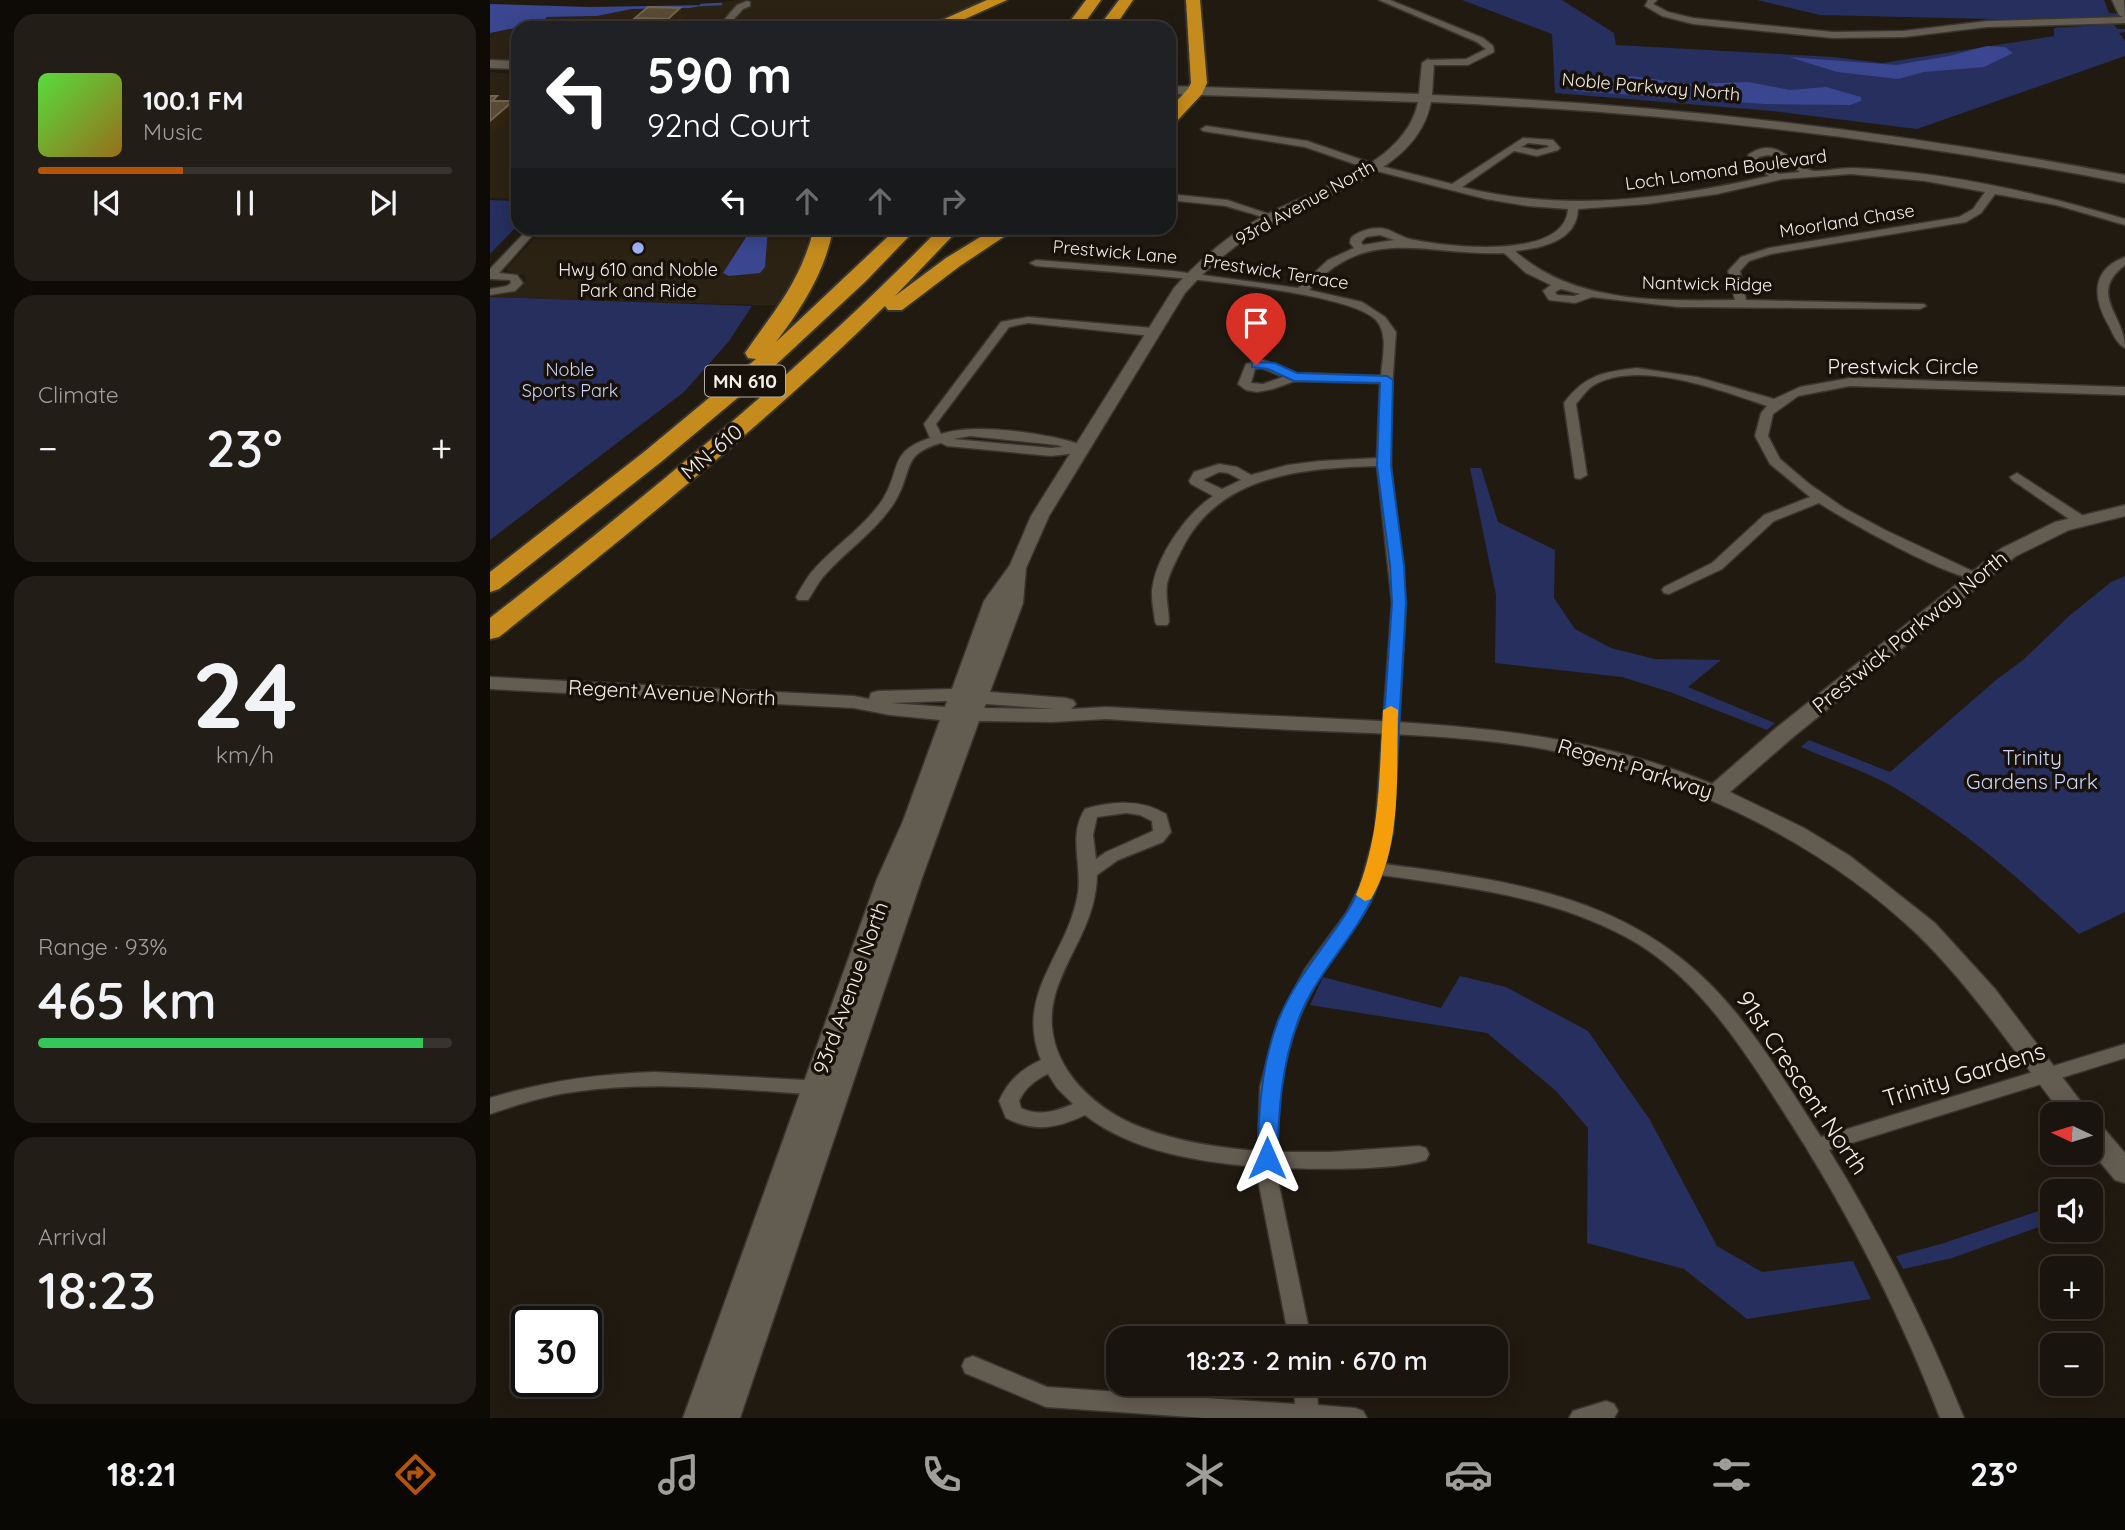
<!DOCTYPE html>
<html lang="en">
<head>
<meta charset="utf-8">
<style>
	body { margin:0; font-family:Quicksand,sans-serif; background:#221d16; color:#f1f3f6; height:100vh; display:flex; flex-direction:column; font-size:26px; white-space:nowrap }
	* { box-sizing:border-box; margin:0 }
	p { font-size:23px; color:#9f9e9d }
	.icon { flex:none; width:38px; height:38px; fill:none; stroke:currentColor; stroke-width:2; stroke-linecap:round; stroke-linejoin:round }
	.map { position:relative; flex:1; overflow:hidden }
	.sheet { display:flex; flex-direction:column; gap:14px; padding:14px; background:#0e0b07; width:490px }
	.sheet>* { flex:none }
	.top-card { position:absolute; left:21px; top:21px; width:665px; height:214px; border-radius:21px; box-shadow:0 4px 18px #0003,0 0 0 2px #37332e; background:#202124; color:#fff; overflow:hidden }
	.needle { width:46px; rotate:274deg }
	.buttons { position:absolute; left:1550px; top:1102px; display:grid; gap:14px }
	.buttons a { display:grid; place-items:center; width:63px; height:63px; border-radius:14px; background:#19140d; box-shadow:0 4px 18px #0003,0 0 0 2px #37332e; font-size:35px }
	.speed { position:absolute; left:21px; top:1306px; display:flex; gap:14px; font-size:35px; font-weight:700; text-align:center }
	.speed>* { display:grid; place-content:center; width:91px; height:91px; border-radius:50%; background:#19140d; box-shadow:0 4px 18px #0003,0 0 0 2px #37332e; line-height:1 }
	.speed .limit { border:4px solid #111; border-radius:10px; background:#fff; color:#111 }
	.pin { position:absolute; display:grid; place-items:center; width:60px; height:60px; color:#fff; margin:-72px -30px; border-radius:50% 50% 50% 0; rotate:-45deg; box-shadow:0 0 7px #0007 }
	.pin .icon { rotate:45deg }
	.me { position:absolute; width:77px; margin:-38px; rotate:0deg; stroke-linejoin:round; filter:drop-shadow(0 0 5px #0008) }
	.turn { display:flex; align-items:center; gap:24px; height:147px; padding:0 21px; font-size:32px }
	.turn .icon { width:91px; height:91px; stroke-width:2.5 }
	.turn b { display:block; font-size:49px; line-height:60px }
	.lanes { display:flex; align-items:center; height:66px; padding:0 21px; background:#0003; justify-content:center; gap:35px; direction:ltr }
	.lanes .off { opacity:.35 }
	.big { font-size:52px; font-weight:600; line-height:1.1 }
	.sheet .widget { flex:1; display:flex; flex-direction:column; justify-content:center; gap:10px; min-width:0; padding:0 24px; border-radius:21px; background:#221d16 }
	.sheet .dial { align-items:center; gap:0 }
	.dial b { font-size:91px; line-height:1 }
	.song { display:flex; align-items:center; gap:21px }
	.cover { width:84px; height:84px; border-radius:10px; background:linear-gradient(135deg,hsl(110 70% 55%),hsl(40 70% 35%)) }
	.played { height:7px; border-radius:4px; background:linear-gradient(90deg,#b45309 35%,#37332e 35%) }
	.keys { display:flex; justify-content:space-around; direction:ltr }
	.heat { display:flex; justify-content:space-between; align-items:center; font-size:38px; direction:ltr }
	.charge { height:10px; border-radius:5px; background:linear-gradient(90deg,#34c759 93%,#37332e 0) }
	.trip { position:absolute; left:616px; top:1326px; width:402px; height:70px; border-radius:21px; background:#19140d; box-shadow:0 4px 18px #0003,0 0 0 2px #37332e; font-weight:600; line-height:70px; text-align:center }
	.tabs { display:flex; height:112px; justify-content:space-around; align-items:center; background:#0a0805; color:#9f9e9d }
	.tabs .icon { width:49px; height:49px }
	.tabs .on { color:#b45309 }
	.tabs b { font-size:32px; color:#f1f3f6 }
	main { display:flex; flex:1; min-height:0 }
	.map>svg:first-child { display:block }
	.built { fill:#2c2214 }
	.green { fill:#262f5e }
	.water { fill:#3a468f }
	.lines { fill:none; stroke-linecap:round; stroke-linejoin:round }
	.stream { stroke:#3a468f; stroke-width:2.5 }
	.street-casing { stroke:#39352f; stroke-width:3 }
	.secondary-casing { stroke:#39352f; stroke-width:3 }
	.highway-casing { stroke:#39352f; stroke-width:4 }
	.street { fill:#635c51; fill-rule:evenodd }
	.secondary { fill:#635c51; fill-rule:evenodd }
	.highway { fill:#c58b1d; fill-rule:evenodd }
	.wall { fill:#48381e }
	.shaded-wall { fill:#312410 }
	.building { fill:#5a4b34; stroke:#726550; stroke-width:2 }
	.route { fill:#1a73e8; stroke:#114b97; stroke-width:2 }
	.slow { fill:#f59e0b }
	.poi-dot { fill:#a0b3fd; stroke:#171109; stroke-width:2.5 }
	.labels { text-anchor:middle; stroke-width:7; stroke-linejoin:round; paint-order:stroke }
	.far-street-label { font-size:18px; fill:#f3efe8; stroke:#171109 }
	.far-poi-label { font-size:18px; fill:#f3efe8; stroke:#171109 }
	.far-park-label { font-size:18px; fill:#c8d4fe; stroke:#171109 }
	.shield { fill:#171109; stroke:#b1aca5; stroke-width:2 }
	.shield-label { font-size:19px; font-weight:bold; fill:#f3efe8 }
	.street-label { font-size:21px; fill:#f3efe8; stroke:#171109 }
	.park-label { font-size:21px; fill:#c8d4fe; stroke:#171109 }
	.near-street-label { font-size:24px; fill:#f3efe8; stroke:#171109 }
</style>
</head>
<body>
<main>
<section class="sheet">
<div class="widget">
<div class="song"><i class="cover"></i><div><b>100.1 FM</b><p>Music</p></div></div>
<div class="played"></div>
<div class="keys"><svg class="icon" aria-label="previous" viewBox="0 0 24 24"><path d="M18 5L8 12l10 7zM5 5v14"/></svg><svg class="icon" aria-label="pause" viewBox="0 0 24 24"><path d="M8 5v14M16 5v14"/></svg><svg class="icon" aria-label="next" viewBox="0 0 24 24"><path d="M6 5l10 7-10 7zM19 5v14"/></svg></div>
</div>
<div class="widget"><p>Climate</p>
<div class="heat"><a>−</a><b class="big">23°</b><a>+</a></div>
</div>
<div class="widget dial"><b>24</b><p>km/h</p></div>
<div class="widget"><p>Range · 93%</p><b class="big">465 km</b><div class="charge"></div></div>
<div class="widget"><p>Arrival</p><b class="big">18:23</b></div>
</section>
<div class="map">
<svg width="1635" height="1418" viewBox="0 0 1635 1418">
	<rect width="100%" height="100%" fill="#211a11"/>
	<path class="built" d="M246,0H502L433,28H238L260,2L248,3L225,28H30L51,23L57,17L107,16L142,9L199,8Z
		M28,28V61H0V33Z
		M0,72L28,74V199L0,198Z
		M58,228H321L308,276L296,306L0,297L23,293L36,281L35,276L18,271L17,268L49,233Z"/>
	<path class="green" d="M972,0H1072L1124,33L1126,45L1343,57L1392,63L1564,36V28L1624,24L1627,29H1635V32L1629,33L1635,41V56L1427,129L1282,111L1065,93L1062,34Z
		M1267,0H1614L1619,13L1635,14V18L1546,20L1330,15Z
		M0,200L28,201V225L0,254Z
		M0,297L262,306L239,341L194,392L0,540Z
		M991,468L1008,522L1065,550L1064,598L1085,629L1121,648L1165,659L1231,660L1198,687L1285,723L1277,730L1180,692L1132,677L1005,663L1006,595L980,468Z
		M1635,576V912L1589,934C1530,879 1470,826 1400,785C1372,770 1340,760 1311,747L1319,740L1400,772L1506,680L1533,660L1578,617L1621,582Z
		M970,976L1016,987L1098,1031L1160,1120L1227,1246L1272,1272L1363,1261L1381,1299L1257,1319L1194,1269L1097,1243L1098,1128L1066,1091L997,1033L820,1005L833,977L951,1008Z
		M1563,1206V1222L1462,1258L1413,1269L1406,1256L1451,1244Z"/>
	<path class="water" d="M0,4L100,7L217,5L199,8L142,9L107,16L57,17L51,23L0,33Z
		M1497,46L1515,47L1523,53L1494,67L1434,72L1408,79L1347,72L1299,57L1406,65L1459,56Z
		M1141,76L1200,84L1258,82L1300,90L1336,87L1371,97V101L1360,105L1275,104L1085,91L1080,86L1085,80L1116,81Z
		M262,228H278L275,267L270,273L239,276L233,273Z"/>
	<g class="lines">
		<path class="stream" d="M211,5L231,4"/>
		<defs>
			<path id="street" d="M889,0H900L993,38L1003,46L1004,52L978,65H935L934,63L938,60L976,59L996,49L987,42Z
				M1158,0H1167L1163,4L1178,12L1203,18L1343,32L1414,31L1497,21L1635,17V23L1497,27L1414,37L1343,38L1203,24L1172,16L1155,6Z
				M257,1L260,2V6L253,9L236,28H227L247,5Z
				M716,126L817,141L887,165L962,184L1033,138L1063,140L1070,148L1068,150L1047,156L1024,151L972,187C1075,213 1177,199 1279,176L1260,162L1258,155C1289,133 1306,170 1325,171C1337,171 1350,168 1362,168C1453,171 1549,193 1635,219V225L1566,205L1505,194L1491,213L1476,222L1281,254L1259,261L1250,271L1256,300L1434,304L1436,306L1430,309L1188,307L1102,297L1085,303L1059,300L1053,291L1061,285L1036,273L1014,253C940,257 877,223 819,290L872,302L895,317L906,332L900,417L901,466L916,603L903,832L894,864C1015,880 1132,894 1222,986C1265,1030 1297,1085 1331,1137L1635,1044V1058L1339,1150C1392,1236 1436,1325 1474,1418H1450C1408,1309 1355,1206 1291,1108C1250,1044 1205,974 1136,937C1060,896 975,887 891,875C880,915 851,943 830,977C798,1029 786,1091 788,1152H840L929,1146L936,1148L939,1154L936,1160C900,1171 828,1169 789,1168V1185L821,1339H799L769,1185L768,1167C710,1162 642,1152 595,1115C568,1128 544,1133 516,1118L509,1101C518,1081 531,1069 551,1060C524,993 578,955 588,893C592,864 578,835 595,809C623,801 650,799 676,814L681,832L673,842L628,860L607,875C606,923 578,952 565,995C548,1057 599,1108 653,1128C690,1142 729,1148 768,1151L770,1087L788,1021L815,969L857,912L870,886L885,832L902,603L887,466C815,468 732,474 694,545C688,557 680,571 677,584C675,597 679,610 679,622L677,625H667L665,622C664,610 660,596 663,584C669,553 697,513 723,496L701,484L699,481L704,472L729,464L747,467L761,475L798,465L830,461L887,458L890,383L805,381L783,389L767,392L756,390L748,384L756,364L773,360L806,373L891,376C892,358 899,335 886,320C852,285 605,271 546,266L540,263L546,260L683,271L808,288L838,260L864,248L860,243L861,238C868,231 880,228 890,228C902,229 910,237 920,239C955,247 1075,261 1078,209L1038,206L996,199L879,169L815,147L713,131L711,129ZM1038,143L1057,145L1059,147L1047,150L1031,147ZM1278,155L1289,157L1310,172L1289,174L1269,159L1268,157ZM1361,174L1435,181L1495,192L1483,209L1469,217L1279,248L1251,257L1238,271L1245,300C1170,301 1084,304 1025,251C1052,248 1087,241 1088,209L1158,204L1227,194L1293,179ZM890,235L904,240L873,245L871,242L876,237ZM1071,289L1090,294L1084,296L1067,295L1065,292ZM772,368L793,377L773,384L761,383L765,369ZM729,472L738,473L751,480L732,489L713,480ZM636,813L650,815L662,821L663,831L616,852L606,859L603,835L607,817ZM558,1074L567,1088L583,1104C566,1111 549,1117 531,1108L529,1101C535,1088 545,1080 558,1074Z
				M679,194L737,200L788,217L783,220L736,206L679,200Z
				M39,228H49L9,273L27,275L33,283L25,291L0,295V289L17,286L21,283L20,280L0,279V269Z
				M1635,257V265C1597,294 1635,315 1635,348C1627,344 1623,334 1619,326C1603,299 1600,270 1635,257Z
				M538,317L662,328L668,332L662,336L538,323L519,327L446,424L451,434C487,422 560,434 596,446V452L561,456L457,446L451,443C412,454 423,469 407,498C389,530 356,550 333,577C327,584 323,593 318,600H308L306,597C310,589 315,581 320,574C342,547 374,528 393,499C412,468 398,452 440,438L434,424L511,322ZM480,436L567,445L573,447L561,448L463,439Z
				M1147,368L1207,377L1284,399L1310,387L1360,378L1635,387V395L1360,386L1308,396L1283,414L1278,436L1290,459L1318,483L1354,508L1395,530L1493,576L1491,579C1468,584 1353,519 1329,503L1284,521L1232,569L1179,594L1174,593L1172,590L1174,587L1222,563L1274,515L1320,497L1280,464L1265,436L1271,413L1277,406C1233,391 1144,357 1101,387C1096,391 1091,398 1086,404L1097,475L1090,479L1085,478L1074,403C1095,375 1113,372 1147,368Z
				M1527,473L1595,517L1597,520L1595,523H1585L1522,480L1520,477Z
				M165,1072L333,1081L340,1083L343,1088L340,1093L333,1095C250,1090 165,1080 83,1092C54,1096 27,1105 0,1114V1098C55,1081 108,1074 165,1072Z
				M483,1356L557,1387L805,1404L804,1384H826L828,1405L865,1408L873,1411L877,1418H715L556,1407L475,1373L472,1366L475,1359Z
				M1116,1401L1124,1404L1128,1411L1124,1418H1079L1083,1411Z"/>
			<path id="secondary" d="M1622,0H1634L1635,18L1629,15Z
				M938,59L944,63L942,95C1175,104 1405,131 1635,175V183C1405,138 1175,112 941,102C927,174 832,193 778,225C747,243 719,266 695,293L559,516L536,568L533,603L500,692L576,698L583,700L586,704L581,709L616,707C687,711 757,715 828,718C961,724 1097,731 1222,784L1286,728L1512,548L1565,522L1635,505V516L1579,530L1526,556L1302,738L1240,792L1314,828L1360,856L1445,923L1505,989L1601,1115H1573C1526,1054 1483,989 1428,935C1326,838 1192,776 1054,749C981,736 905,734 830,731C759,728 687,724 616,719L562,722L489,721L432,878L250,1418H193L387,879L413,821L450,720L400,715L364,708L0,689V677L364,696L379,699L381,693L388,691L462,689L494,601L520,565L541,516L684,288C709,260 737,236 770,218C821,189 915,167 928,102L679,94V86L929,94L932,63ZM457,701L455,707L401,703L455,701ZM496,704L565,709L494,708Z
				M0,60L28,61V69L0,68Z
				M1601,1122L1611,1125L1635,1153V1183L1625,1180L1601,1151Z"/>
			<path id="highway" d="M497,0H517L455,28H434Z
				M596,0H611L591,28H575Z
				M629,0H643L624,28H608Z
				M696,0H710L717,83L712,94L685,123L679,124V109L698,89L701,83Z
				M324,228H343C336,270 312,308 286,342L407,228H427L376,281L276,374L171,462L9,589L0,592V572L154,452L266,359L258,358L255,353C286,308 310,283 324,228Z
				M450,228H470L405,296L456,258L505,228H527L470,266L412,310H398L395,306C274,425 142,531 9,637L0,639V618C157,495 311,371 450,228Z"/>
		</defs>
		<use href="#street" class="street-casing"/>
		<use href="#secondary" class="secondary-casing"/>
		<use href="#highway" class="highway-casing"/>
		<use href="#street" class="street"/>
		<use href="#secondary" class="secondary"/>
		<use href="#highway" class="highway"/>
	</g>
	<path class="wall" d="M190,8L192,18L181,28H147L145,18Z"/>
	<path class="shaded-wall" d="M190,8L192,18L181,28H180L178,19Z
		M23,101L26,112L0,135V121Z"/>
	<path class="building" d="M158,7L190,8L178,19L145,18Z
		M0,96H7L2,101H23L0,121Z"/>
	<path class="route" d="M762,362L785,363L807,373L897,376L903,380L901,466L914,565L916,603L903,832C897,862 888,891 872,917C851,952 822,982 808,1021C791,1066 789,1111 787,1158L784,1164L777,1166L770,1164L767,1158C769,1111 771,1065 788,1021C804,980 834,948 857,912C872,888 880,860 886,832L902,603L900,565L887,466L890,383L804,381L778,369L762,367Z"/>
	<path class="slow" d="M901,706L908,710C906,771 913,845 881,899L875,901L866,895C891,835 889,774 893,710Z"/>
	<circle class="poi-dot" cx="148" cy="248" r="7"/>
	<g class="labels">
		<g class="far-street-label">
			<text transform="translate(1161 87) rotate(5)" y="6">Noble Parkway North</text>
			<text transform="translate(1236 170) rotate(-8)" y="6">Loch Lomond Boulevard</text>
			<text transform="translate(815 203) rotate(-29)" y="6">93rd Avenue North</text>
			<text transform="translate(1357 221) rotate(-9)" y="6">Moorland Chase</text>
			<text transform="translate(625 252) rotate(5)" y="6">Prestwick Lane</text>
			<text transform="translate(786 272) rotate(9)" y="6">Prestwick Terrace</text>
			<text transform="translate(1217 284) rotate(1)" y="6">Nantwick Ridge</text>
		</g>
		<g class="far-poi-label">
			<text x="148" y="276">Hwy 610 and Noble<tspan x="148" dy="21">Park and Ride</tspan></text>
		</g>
		<g class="far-park-label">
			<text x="80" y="376">Noble<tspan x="80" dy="21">Sports Park</tspan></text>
		</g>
		<rect class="shield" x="215" y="365.5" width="80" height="31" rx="5"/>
		<g class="shield-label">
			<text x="255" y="388">MN 610</text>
		</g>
		<g class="street-label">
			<text x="1413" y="374">Prestwick Circle</text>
			<text transform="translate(222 452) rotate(-40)" y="7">MN-610</text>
			<text transform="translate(1420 632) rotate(-39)" y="7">Prestwick Parkway North</text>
			<text transform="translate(182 693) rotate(3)" y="7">Regent Avenue North</text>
			<text transform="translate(1145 769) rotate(17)" y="7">Regent Parkway</text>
			<text transform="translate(361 988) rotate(-70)" y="7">93rd Avenue North</text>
		</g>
		<g class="park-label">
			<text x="1542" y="765">Trinity<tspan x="1542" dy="24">Gardens Park</tspan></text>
		</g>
		<g class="near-street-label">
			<text transform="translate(1474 1075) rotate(-17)" y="8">Trinity Gardens</text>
			<text transform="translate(1312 1083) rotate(56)" y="8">91st Crescent North</text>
		</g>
	</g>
</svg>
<div class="buttons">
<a><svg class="needle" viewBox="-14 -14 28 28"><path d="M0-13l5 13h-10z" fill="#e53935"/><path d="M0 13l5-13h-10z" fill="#9f9e9d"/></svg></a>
<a><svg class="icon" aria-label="sound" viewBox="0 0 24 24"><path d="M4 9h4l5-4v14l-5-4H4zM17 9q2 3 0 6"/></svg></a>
<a>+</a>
<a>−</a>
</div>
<div class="speed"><div class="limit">30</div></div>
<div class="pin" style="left:766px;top:365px;background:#d93025"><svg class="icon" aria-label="arrive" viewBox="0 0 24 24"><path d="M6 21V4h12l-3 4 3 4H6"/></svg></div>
<svg class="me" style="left:777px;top:1158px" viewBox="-20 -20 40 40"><path d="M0-17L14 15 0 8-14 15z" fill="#1a73e8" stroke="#fff" stroke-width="4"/></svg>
<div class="trip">18:23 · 2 min · 670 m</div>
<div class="top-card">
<div class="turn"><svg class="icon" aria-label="left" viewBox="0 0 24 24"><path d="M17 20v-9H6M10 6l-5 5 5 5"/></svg><div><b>590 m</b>92nd Court</div></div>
<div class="lanes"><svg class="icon" aria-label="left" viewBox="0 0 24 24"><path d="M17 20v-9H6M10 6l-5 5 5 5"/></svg><svg class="icon off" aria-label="ahead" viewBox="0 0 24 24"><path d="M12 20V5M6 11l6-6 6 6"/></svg><svg class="icon off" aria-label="ahead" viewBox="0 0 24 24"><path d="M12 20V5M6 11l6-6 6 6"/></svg><svg class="icon off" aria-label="right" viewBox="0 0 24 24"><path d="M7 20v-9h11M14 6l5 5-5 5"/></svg></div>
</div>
</div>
</main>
<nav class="tabs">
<b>18:21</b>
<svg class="icon on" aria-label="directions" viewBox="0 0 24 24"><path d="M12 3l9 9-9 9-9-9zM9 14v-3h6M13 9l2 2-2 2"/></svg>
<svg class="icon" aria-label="music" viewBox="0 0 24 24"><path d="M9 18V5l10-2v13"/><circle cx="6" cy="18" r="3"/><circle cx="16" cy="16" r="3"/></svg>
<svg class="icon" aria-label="phone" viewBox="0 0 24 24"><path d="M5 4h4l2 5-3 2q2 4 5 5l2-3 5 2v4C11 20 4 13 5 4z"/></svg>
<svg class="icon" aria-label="climate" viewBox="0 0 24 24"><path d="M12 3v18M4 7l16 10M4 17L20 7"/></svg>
<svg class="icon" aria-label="car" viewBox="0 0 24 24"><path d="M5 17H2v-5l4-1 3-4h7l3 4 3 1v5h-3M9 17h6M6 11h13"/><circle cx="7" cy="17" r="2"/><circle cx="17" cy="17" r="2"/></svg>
<svg class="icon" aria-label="filters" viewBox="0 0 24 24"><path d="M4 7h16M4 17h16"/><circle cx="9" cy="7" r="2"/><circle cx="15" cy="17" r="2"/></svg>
<b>23°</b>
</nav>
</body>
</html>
